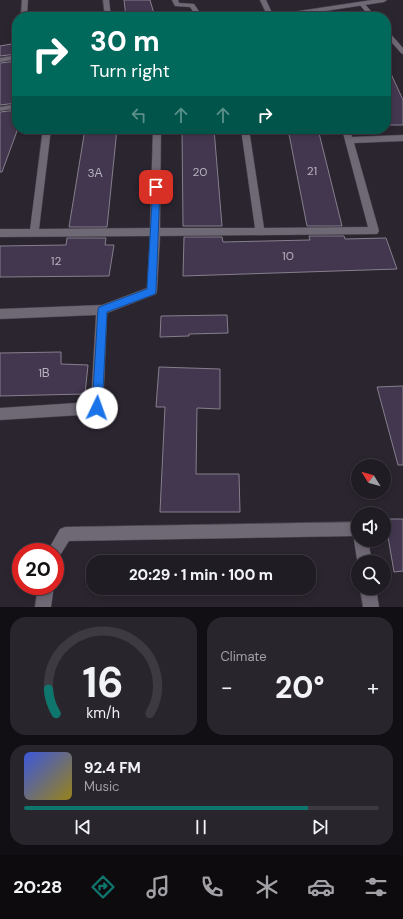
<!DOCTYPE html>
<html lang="en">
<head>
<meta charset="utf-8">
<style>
	body { margin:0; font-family:"DM Sans",sans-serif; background:#28252c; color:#f1f3f6; height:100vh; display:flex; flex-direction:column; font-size:15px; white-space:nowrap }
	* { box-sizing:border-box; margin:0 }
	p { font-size:13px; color:#a2a1a6 }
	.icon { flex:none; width:22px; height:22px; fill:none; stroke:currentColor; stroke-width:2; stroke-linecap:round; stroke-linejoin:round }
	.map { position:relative; height:607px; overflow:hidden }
	.panel { display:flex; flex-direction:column; gap:10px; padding:10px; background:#120f14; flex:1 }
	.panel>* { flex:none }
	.hud { position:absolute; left:12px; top:12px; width:379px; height:122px; border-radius:16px; box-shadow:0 2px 6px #0003,0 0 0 1px #3d3a41; background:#00695c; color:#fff; overflow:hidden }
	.needle { width:26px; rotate:307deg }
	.fabs { position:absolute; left:351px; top:459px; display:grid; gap:8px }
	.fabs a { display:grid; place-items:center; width:40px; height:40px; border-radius:50%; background:#201c24; box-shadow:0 2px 6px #0003,0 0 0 1px #3d3a41; font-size:20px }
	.speed { position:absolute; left:12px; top:543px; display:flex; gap:8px; font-size:20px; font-weight:700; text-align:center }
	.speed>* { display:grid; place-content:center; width:52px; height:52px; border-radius:50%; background:#201c24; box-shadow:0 2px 6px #0003,0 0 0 1px #3d3a41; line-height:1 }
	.speed .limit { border:6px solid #d22; background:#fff; color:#111 }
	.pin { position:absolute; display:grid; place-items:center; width:34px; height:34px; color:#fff; margin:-17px; border-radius:8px; box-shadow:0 2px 6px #0006 }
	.me { position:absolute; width:44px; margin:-22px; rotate:3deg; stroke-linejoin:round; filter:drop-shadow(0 0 3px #0008) }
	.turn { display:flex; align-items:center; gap:14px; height:84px; padding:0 12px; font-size:18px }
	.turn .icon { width:52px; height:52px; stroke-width:2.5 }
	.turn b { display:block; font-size:28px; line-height:34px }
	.lanes { display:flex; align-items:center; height:38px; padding:0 12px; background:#0003; justify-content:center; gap:20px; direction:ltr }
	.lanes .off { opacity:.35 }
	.big { font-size:30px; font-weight:800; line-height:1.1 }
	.panel .tile { flex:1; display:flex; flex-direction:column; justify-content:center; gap:6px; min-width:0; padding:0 14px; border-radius:16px; background:#28252c }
	.panel .dial { align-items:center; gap:0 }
	.dial svg { height:104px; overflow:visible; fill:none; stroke:#3d3a41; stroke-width:7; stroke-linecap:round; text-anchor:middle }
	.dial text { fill:#f1f3f6; stroke:none }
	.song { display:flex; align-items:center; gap:12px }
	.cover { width:48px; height:48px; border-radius:6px; background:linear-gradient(135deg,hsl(230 70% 55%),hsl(50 70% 35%)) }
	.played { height:4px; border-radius:2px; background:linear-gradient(90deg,#0f766e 80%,#3d3a41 80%) }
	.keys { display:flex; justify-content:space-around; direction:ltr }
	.heat { display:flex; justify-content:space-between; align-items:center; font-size:22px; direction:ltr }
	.panel .tiles { flex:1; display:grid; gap:10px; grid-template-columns:1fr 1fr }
	.tile:last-child { grid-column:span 2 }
	.trip { position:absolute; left:86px; top:555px; width:230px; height:40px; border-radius:16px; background:#201c24; box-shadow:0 2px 6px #0003,0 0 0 1px #3d3a41; font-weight:800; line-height:40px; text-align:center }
	.tabs { display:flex; height:64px; justify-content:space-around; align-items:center; background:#0d0b0e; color:#a2a1a6 }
	.tabs .icon { width:28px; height:28px }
	.tabs .on { color:#0f766e }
	.tabs b { font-size:18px; color:#f1f3f6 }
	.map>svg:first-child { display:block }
	.building { fill:#43374f; stroke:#857f8d }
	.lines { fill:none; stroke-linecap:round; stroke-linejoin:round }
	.service-casing { stroke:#48434d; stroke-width:1 }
	.minor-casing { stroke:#48434d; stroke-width:1 }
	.service { fill:#6f6875; fill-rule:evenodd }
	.minor { fill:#6f6875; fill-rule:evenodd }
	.route { fill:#1a73e8; stroke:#114b97 }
	.labels { text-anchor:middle; stroke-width:4; stroke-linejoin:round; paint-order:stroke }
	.number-label { font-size:12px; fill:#b8b2be }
</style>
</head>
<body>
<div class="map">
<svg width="403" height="607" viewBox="0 0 403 607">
	<rect width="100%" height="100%" fill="#2b2530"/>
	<path class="building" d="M124,0H150L155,17H126Z
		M17,43V54L0,56V46Z
		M17,61V103L0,105V63Z
		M386,63L403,100V125H386Z
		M17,110V131L2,172H0V112Z
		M85,129H117L107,227H69Z
		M182,129H214L222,226H183Z
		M288,129H318L342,226H307Z
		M309,236H344L345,239L386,238L397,269L183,276L184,237H222L223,242L310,240Z
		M67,238H106L105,245H114L109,276L0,277V246L66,245Z
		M227,315L228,333L189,334V336L160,337L161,316Z
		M61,352V364L88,365L85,394L0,396V353Z
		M159,367L220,369V409L197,408L196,474H239L240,512H160L165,407H156Z
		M403,386V465H398L377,387Z
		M385,519H403V571L394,572Z"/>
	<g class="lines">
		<defs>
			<path id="service" d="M22,0H28L27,15L24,17L21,15Z
				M103,0H109L111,17H105Z
				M172,0H178L179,3L194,4L203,17H197L190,7L175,6Z
				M260,0H266L274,17H268Z
				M360,3H364L376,17H370L359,4Z
				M386,30L388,31L403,48V54L401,53L386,36Z
				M17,104V108L0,111V107Z
				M43,129H51L39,229L150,228L153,129H161L160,228H255L241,129H249L264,228L368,227L342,129H350L352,137L403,135V141L354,143L379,231L377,234L160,236L157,291L156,294L107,313L103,408L101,412L97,414L0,420V408L91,402L96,315L0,319V309L102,305L147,288L150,236L0,237V229H30Z"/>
			<path id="minor" d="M372,0H387L384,2L286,17H270L273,15Z
				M17,55V59L0,62V58Z
				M358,522V540H368L372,562H358V566L354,540L355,536L69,541L59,557L55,559V552H47L60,529L65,527Z
				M38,586H54L51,607H35Z
				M360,588H376L379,607H363Z"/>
		</defs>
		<use href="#service" class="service-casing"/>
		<use href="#minor" class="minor-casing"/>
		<use href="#service" class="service"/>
		<use href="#minor" class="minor"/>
	</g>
	<path class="route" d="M153,185H156L160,187L156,291L155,294L107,312L102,408L101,411L97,413L94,411L92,408L98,310L99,307L147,289Z"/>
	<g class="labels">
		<g class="number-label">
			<text x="312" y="175">21</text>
			<text x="200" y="176">20</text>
			<text x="95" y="177">3А</text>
			<text x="288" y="260">10</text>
			<text x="56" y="265">12</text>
			<text x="44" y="377">1В</text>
		</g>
	</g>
</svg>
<div class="fabs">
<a><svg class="needle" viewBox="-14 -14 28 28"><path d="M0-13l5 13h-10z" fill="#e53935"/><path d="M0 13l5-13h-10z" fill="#a2a1a6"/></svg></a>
<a><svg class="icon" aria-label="sound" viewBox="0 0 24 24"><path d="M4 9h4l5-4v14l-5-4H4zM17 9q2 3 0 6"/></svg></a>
<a><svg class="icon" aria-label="search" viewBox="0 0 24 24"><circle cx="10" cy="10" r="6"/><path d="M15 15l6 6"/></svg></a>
</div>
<div class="speed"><div class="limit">20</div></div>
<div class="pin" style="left:156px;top:187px;background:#d93025"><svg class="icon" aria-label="arrive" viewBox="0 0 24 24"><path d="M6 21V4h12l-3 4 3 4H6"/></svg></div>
<svg class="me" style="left:97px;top:408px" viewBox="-20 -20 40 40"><circle r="19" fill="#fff"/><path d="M0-13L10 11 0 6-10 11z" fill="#1a73e8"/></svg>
<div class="trip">20:29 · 1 min · 100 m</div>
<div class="hud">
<div class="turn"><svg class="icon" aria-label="right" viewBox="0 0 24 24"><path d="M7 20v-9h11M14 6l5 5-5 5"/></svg><div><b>30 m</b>Turn right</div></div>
<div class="lanes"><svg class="icon off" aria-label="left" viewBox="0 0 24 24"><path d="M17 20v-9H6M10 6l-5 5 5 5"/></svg><svg class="icon off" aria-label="ahead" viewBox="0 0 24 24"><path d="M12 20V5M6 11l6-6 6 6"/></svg><svg class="icon off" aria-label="ahead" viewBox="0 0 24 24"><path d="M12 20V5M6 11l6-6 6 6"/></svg><svg class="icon" aria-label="right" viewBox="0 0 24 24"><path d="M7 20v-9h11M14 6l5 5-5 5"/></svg></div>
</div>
</div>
<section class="panel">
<div class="tiles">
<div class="tile dial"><svg viewBox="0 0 100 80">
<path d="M14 69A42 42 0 1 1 86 69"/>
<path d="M14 69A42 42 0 0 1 8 50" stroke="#0f766e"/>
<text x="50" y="56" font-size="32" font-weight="700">16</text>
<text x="50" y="72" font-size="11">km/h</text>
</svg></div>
<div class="tile"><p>Climate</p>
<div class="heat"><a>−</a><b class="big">20°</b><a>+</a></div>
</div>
<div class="tile">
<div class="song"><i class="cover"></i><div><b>92.4 FM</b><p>Music</p></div></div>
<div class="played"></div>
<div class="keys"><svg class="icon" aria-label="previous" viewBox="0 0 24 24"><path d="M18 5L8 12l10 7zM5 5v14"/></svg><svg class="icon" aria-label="pause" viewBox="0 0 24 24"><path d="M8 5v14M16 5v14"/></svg><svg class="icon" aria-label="next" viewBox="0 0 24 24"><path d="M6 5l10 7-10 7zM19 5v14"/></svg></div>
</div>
</div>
</section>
<nav class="tabs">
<b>20:28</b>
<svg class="icon on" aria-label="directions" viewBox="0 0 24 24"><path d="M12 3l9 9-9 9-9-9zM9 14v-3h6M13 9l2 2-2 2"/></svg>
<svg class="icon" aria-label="music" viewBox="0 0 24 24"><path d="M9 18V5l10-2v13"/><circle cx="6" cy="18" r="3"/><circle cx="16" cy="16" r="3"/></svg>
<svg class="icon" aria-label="phone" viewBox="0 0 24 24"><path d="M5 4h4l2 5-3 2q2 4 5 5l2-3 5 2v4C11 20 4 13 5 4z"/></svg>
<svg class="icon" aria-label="climate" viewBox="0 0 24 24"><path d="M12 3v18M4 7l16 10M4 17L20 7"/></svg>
<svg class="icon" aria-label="car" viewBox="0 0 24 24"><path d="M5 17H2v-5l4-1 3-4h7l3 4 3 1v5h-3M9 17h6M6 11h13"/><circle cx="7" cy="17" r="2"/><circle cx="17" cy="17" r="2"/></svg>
<svg class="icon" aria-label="filters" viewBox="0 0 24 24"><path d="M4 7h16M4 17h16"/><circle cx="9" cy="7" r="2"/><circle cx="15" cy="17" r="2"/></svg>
</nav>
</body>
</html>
